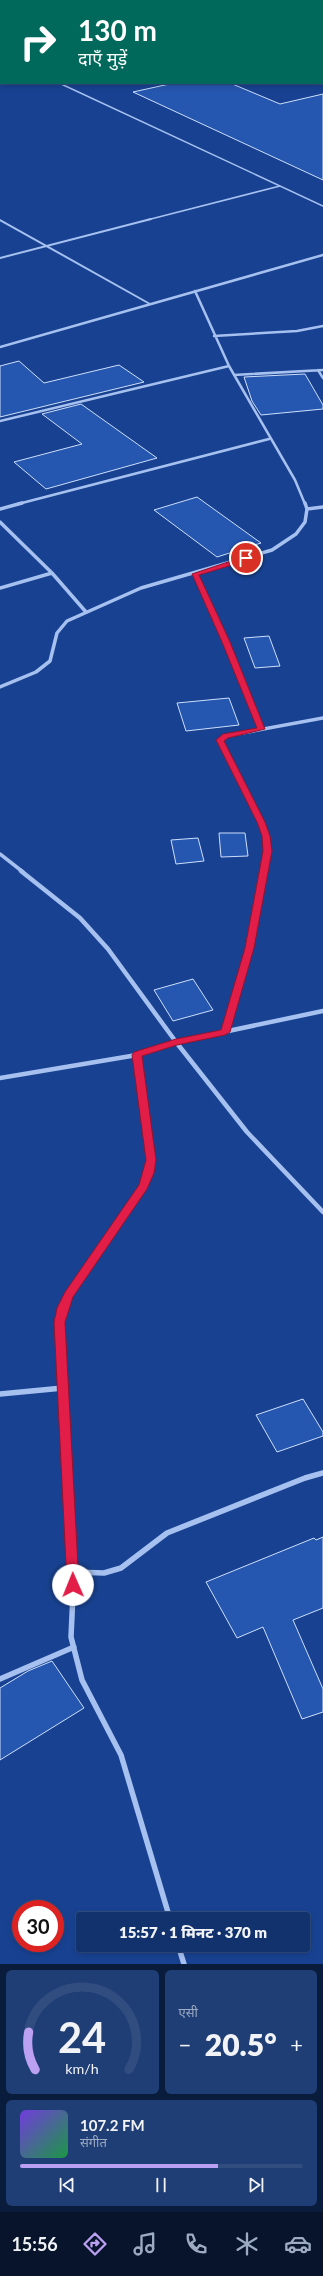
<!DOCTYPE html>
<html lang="hi">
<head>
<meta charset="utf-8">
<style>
	body { margin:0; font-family:Lato,"Noto Sans Devanagari",sans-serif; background:#1f3e75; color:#f1f3f6; height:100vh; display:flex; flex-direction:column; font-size:15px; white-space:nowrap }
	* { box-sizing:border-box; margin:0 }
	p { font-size:13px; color:#9caac2 }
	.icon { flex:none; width:22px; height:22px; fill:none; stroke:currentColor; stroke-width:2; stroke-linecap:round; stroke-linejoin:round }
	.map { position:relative; height:1964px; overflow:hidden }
	.side { display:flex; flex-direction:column; gap:6px; padding:6px; background:#0a1c3c; flex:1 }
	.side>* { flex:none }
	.hud { position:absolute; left:0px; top:0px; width:323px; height:84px; box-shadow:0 2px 6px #0003,0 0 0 1px #314d80; background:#00695c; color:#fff; overflow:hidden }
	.speed { position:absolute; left:12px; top:1900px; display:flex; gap:8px; font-size:20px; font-weight:700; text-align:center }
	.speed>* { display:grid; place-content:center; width:52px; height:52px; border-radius:50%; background:#12326d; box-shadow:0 2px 6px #0003,0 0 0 1px #314d80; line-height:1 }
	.speed .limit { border:6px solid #d22; background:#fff; color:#111 }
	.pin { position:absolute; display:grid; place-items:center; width:34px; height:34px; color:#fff; margin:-17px; border:2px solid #fff; border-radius:50%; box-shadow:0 1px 4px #0007 }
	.me { position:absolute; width:44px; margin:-22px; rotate:359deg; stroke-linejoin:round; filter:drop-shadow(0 0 3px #0008) }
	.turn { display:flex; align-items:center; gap:14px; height:84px; padding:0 12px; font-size:18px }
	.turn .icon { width:52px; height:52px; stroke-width:2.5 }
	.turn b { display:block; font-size:28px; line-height:34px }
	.big { font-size:30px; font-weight:800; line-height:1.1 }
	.side .tile { flex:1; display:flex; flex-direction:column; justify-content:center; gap:6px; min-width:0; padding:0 14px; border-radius:6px; background:#1f3e75 }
	.side .dial { align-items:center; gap:0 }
	.dial svg { height:104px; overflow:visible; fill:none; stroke:#314d80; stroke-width:7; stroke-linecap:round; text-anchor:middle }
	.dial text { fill:#f1f3f6; stroke:none }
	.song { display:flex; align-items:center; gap:12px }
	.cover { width:48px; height:48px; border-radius:6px; background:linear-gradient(135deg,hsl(260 70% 55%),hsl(140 70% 35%)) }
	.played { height:4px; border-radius:2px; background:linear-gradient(90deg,#bca0f2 70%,#314d80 70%) }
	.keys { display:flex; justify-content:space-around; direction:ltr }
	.heat { display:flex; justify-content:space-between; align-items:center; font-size:22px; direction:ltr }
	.side .tiles { flex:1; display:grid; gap:6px; grid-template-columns:1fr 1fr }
	.tile:last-child { grid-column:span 2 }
	.trip { position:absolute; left:76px; top:1912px; width:234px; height:40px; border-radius:4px; background:#12326d; box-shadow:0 2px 6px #0003,0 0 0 1px #314d80; font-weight:800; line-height:40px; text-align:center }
	.dock { display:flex; height:64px; justify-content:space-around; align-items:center; background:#07142c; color:#9caac2 }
	.dock .icon { width:28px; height:28px }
	.dock .on { color:#bca0f2 }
	.dock b { font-size:18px; color:#f1f3f6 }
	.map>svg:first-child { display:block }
	.building { fill:#2657b0; stroke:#cddefb }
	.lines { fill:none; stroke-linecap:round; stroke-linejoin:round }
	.lane-far1 { stroke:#a6c1f0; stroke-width:1.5 }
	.lane { stroke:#a6c1f0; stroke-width:2 }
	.street-far3 { stroke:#a6c1f0; stroke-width:2.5 }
	.street-far2 { stroke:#a6c1f0; stroke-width:3.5 }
	.street-far1 { stroke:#a6c1f0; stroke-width:4.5 }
	.street { stroke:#a6c1f0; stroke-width:5.5 }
	.route { fill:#e11d48; stroke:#92132f }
</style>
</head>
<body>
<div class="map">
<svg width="323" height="1964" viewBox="0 0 323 1964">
	<rect width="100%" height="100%" fill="#184291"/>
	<path class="building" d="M174,83H230L280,104L323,94V180L133,92Z
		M19,361L44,383L119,365L144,382L0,417V366Z
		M305,374L323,405V409L261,415L252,401L244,377Z
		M81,404L157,458L46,489L14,462L82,444L42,414Z
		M197,497L261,543L217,557L154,510Z
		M269,636L280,666L255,668L244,638Z
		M229,698L239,725L186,731L177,703Z
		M219,833H245L248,856L221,857Z
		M198,838L204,861L176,864L171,840Z
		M193,979L213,1010L173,1021L154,990Z
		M303,1399L323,1432V1436L277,1452L256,1415Z
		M323,1537V1608L293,1620L323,1689V1712L302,1719L263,1627L237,1638L206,1582L314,1538L316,1540Z
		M52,1661L84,1708L0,1760V1688L28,1671Z"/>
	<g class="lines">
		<path class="lane-far1" d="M155,0L158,1
			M216,1L221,0
			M59,83L323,206
			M147,220L280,186"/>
		<path class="lane" d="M0,220L150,304
			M0,258L151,219"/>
		<path class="street-far3" d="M195,291L229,366L295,480L305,504
			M214,336L297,331L323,326
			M0,347L323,255
			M318,370L323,378
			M234,375L323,370
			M0,421L229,366
			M18,504L269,439"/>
		<path class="street-far2" d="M0,509L22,503
			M307,509L323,507
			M0,522L52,573L86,612
			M195,574L226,642L261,729
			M0,588L52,573
			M0,687L36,672L50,661L57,633L67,621L141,588L272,550L296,534L305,522L307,509L305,503
			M0,854L23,872
			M263,872L267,851L266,836L220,740L226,736L323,718"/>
		<path class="street-far1" d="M21,871L80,918L108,949L176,1042L247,1132L323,1212
			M225,1032L249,948L263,871
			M0,1078L137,1055L176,1042L323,1011
			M61,1348L60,1322L69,1295L143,1186L149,1173L151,1160L137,1055"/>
		<path class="street" d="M61,1347L74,1572L104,1573L121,1568L167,1533L305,1478L323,1473
			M0,1394L63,1388
			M74,1572L71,1637L82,1680L121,1755L170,1919
			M0,1679L74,1647
			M178,1945L184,1964"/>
	</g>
	<path class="route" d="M246,556L250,558L249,560L199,575L230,642L265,729L228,738L224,741L265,822L270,836L272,851L254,948L230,1032L225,1035L177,1045L142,1056L156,1160L154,1173L147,1189L73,1297L65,1322L79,1585L77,1589L73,1590L69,1589L67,1585L54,1322L57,1308L65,1292L139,1185L146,1160L132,1055L134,1052L176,1039L221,1030L245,948L263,851L262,836L257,822L216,740L223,734L257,728L222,642L192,574Z"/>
</svg>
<div class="speed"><div class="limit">30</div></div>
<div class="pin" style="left:246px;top:558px;background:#d93025"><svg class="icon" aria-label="arrive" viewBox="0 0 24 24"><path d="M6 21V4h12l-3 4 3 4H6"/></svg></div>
<svg class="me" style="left:73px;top:1585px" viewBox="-20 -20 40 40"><circle r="19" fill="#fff"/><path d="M0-13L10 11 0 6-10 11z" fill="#e11d48"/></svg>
<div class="trip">15:57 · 1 मिनट · 370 m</div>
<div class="hud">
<div class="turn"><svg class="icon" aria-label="right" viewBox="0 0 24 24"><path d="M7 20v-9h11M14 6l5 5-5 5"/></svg><div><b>130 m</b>दाएँ मुड़ें</div></div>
</div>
</div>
<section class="side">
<div class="tiles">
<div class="tile dial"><svg viewBox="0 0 100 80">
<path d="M14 69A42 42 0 1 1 86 69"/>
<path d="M14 69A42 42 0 0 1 9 40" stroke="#bca0f2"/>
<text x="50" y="56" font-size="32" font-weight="700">24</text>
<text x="50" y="72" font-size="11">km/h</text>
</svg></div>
<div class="tile"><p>एसी</p>
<div class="heat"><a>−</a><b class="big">20.5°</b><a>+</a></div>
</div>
<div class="tile">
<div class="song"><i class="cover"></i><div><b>107.2 FM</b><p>संगीत</p></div></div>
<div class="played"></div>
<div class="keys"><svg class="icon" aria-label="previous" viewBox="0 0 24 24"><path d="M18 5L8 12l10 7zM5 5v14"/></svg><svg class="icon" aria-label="pause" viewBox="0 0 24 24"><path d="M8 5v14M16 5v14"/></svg><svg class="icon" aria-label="next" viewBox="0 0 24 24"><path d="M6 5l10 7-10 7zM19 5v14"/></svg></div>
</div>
</div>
</section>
<nav class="dock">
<b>15:56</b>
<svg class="icon on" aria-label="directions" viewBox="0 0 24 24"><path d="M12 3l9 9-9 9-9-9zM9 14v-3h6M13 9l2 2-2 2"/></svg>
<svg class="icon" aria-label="music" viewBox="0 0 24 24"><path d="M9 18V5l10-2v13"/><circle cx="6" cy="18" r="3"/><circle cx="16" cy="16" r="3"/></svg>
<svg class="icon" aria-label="phone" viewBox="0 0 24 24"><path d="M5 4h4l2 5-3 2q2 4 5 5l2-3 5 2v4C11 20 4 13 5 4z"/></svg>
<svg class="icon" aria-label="climate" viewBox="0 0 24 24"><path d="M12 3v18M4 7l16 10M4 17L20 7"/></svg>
<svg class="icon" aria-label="car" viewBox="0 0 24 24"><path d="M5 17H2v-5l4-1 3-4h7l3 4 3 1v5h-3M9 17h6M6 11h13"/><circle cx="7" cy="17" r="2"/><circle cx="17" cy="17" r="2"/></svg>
</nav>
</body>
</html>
